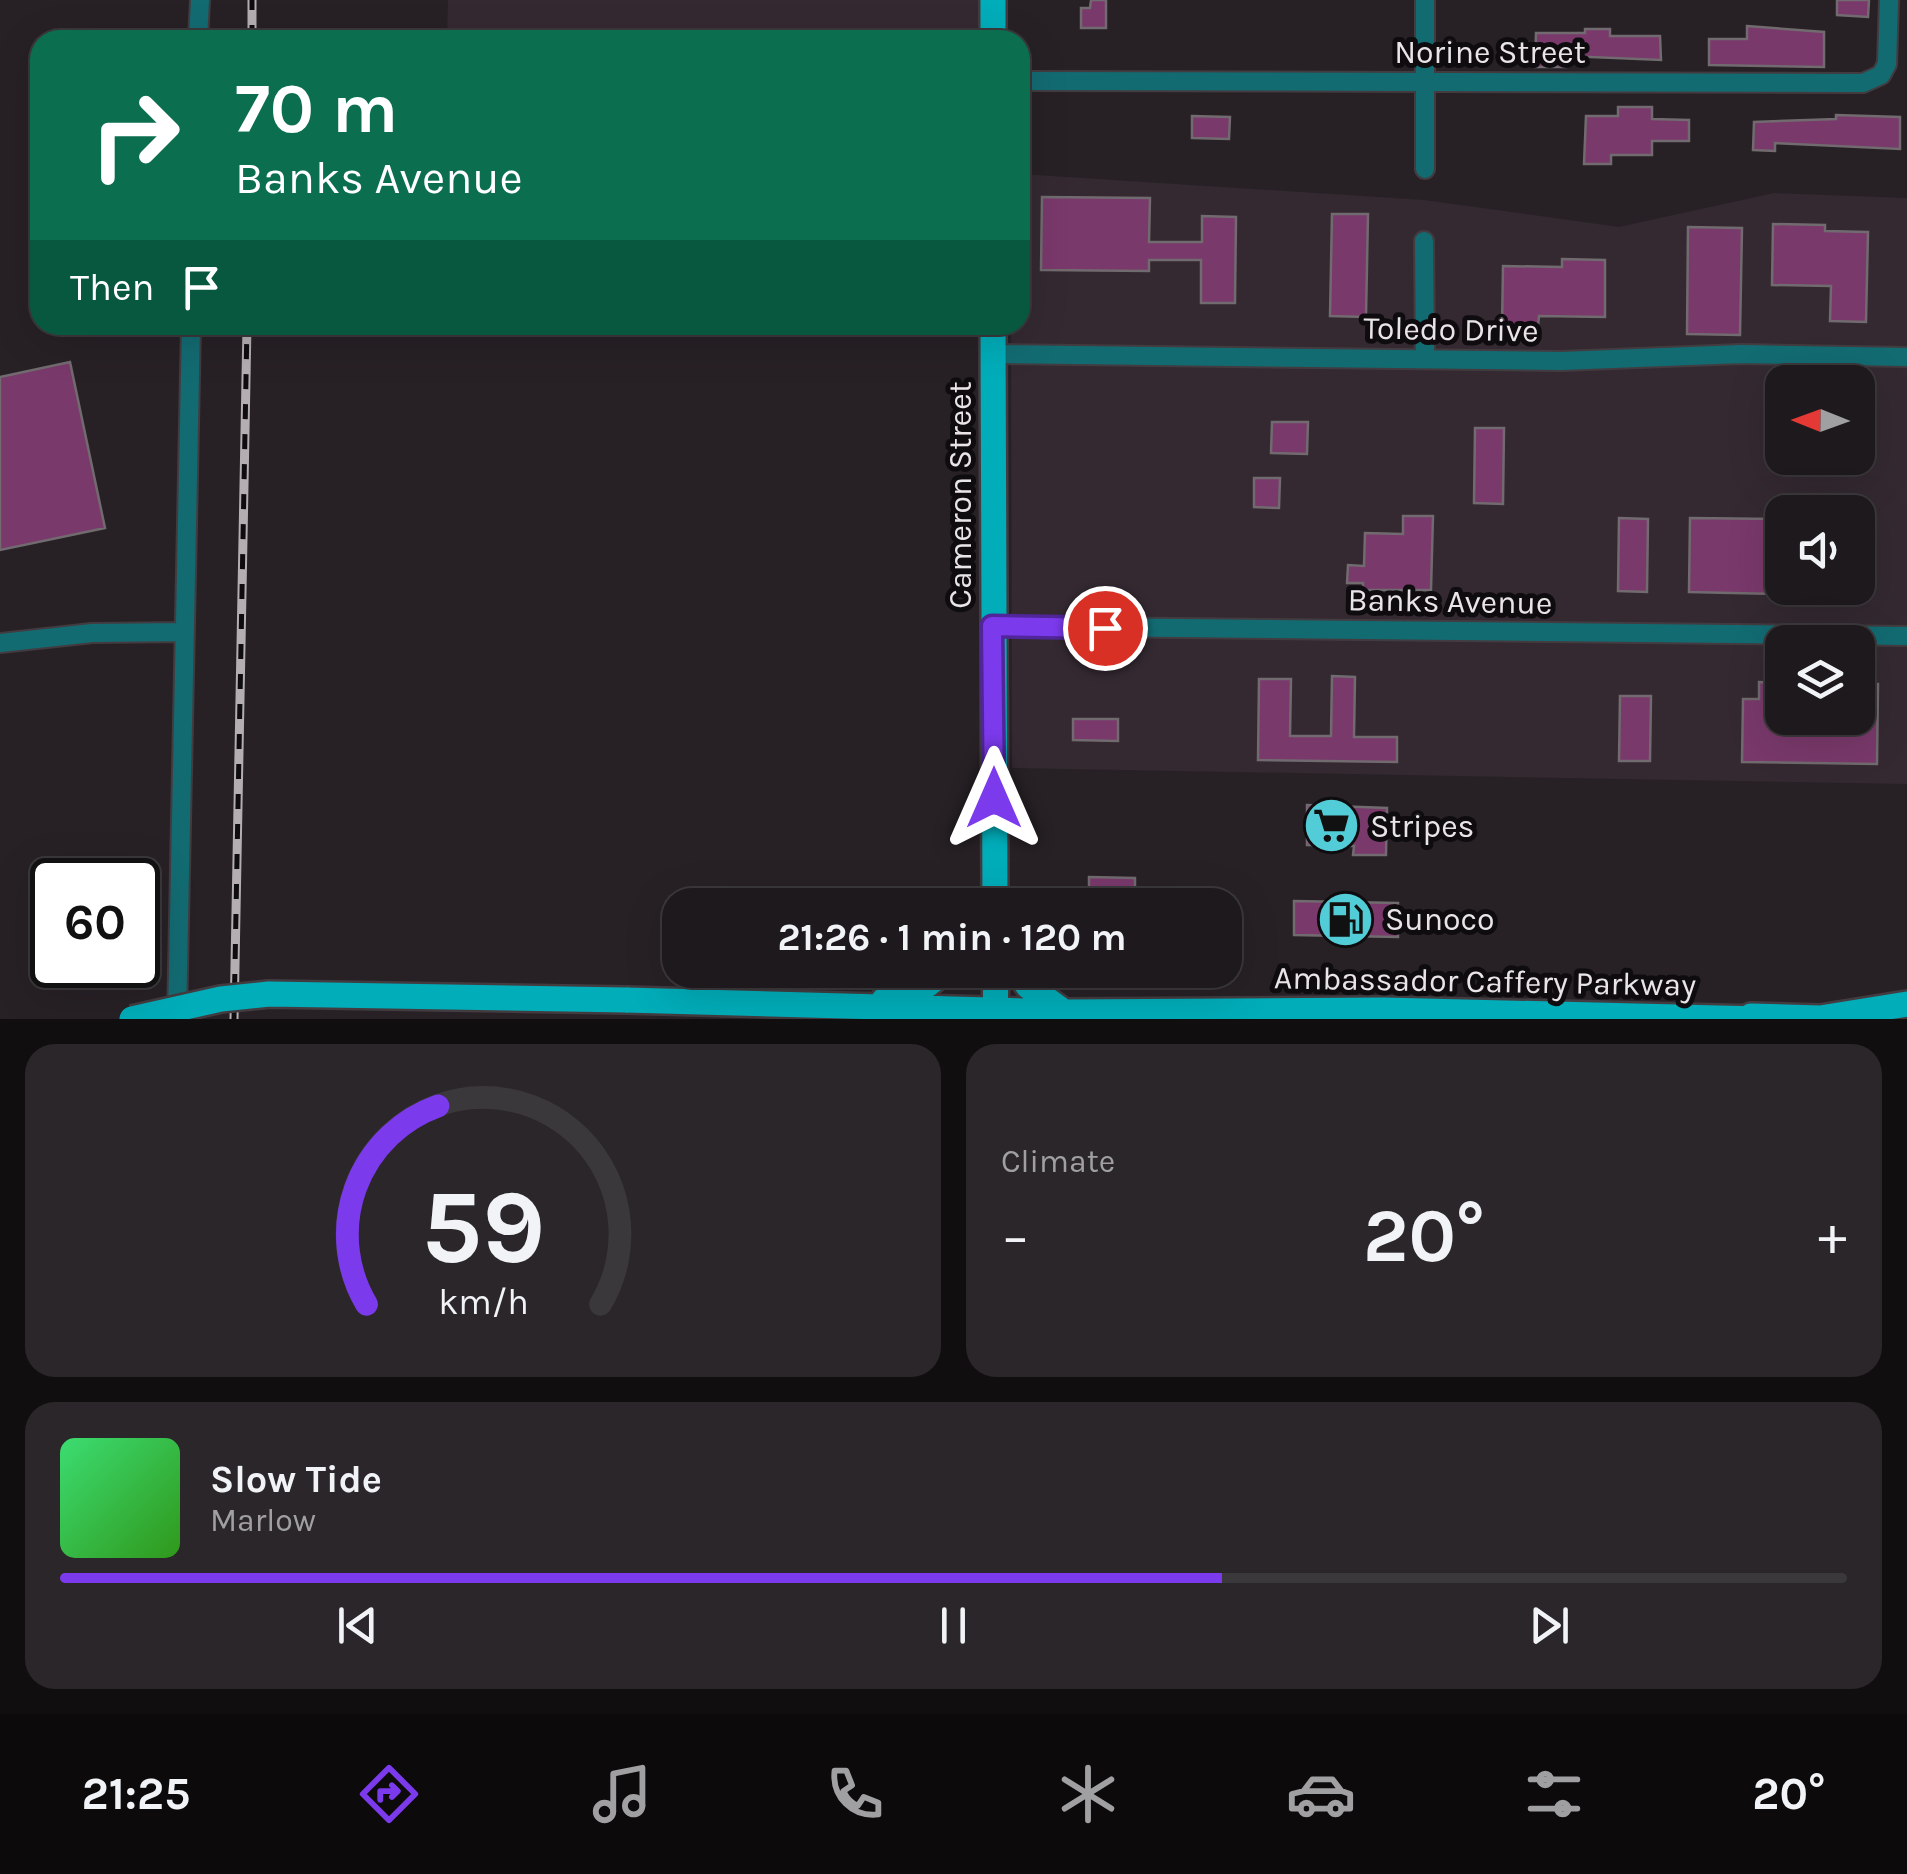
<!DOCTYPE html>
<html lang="en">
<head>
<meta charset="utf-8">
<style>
	body { margin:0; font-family:Karla,sans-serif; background:#2a2629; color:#f1f3f6; height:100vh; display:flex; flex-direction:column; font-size:38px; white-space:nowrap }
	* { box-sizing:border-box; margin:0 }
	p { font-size:32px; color:#a0a0a3 }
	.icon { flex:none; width:55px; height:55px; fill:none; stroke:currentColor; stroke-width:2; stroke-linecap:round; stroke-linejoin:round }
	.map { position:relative; height:1019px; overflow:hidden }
	.panel { display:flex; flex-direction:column; gap:25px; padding:25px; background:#100e0f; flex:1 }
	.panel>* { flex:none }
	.guide { position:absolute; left:30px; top:30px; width:1000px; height:305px; border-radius:30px; box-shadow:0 10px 40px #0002,0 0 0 2px #3b383b; background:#0b6e4f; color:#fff; overflow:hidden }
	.needle { width:65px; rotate:271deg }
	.tools { position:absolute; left:1765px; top:365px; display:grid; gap:20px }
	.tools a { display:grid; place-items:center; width:110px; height:110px; border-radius:20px; background:#1d191c; box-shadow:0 10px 40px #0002,0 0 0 2px #3b383b; font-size:50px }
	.speed { position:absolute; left:30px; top:858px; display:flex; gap:20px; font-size:50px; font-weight:700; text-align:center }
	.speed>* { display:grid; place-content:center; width:130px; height:130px; border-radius:50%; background:#1d191c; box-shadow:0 10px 40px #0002,0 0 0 2px #3b383b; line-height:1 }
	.speed .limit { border:5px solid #111; border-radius:15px; background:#fff; color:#111 }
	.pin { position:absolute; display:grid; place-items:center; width:85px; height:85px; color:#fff; margin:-42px; border:5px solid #fff; border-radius:50%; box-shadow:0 2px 10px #0007 }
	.me { position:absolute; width:110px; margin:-55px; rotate:0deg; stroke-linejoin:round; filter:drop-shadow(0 0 8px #0008) }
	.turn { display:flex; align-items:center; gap:35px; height:210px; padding:0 40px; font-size:45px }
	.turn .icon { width:130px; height:130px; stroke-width:2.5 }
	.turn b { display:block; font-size:70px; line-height:85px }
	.then { display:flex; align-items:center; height:95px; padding:0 40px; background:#0003; gap:20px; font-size:38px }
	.big { font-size:75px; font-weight:700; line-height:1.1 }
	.panel .widget { flex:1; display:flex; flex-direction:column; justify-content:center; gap:15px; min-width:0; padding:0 35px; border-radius:30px; background:#2a2629 }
	.panel .dial { align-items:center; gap:0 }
	.dial svg { height:260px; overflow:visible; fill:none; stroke:#3b383b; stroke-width:7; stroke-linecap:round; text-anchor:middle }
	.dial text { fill:#f1f3f6; stroke:none }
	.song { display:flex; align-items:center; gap:30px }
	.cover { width:120px; height:120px; border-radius:15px; background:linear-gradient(135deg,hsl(140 70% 55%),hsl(110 70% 35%)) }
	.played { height:10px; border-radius:5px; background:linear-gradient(90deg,#7c3aed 65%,#3b383b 65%) }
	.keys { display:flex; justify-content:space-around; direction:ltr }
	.heat { display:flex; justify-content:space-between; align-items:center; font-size:55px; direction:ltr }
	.panel .tiles { flex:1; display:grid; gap:25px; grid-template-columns:1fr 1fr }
	.widget:last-child { grid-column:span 2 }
	.trip { position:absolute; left:662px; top:888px; width:580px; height:100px; border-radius:30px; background:#1d191c; box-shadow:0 10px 40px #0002,0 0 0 2px #3b383b; font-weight:700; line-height:100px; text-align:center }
	.tabs { display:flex; height:160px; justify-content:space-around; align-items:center; background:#0c0a0b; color:#a0a0a3 }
	.tabs .icon { width:70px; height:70px }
	.tabs .selected { color:#7c3aed }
	.tabs b { font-size:45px; color:#f1f3f6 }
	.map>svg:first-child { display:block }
	.built { fill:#342931; fill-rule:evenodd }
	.building { fill:#79396b; stroke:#716a6f; stroke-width:2.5 }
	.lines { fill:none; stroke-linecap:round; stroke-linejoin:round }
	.minor-casing { stroke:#423c41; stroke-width:22 }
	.primary-casing { stroke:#423c41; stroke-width:30 }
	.minor { stroke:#136b72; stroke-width:18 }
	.primary { stroke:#00adb9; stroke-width:25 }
	.rail-casing { stroke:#b4aeb2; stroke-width:9 }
	.rail { stroke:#0e0c0e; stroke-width:5; stroke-dasharray:15; stroke-linecap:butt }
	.primary-bridge-casing { stroke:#423c41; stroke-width:30; stroke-linecap:butt }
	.primary-bridge { stroke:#00adb9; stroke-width:25 }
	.route-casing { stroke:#51269a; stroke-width:25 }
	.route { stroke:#7c3aed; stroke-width:18 }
	.labels { text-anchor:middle; stroke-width:10; stroke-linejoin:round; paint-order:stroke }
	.street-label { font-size:32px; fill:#e9e4e7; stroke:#0e0c0e }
	.poi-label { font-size:32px; fill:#e9e4e7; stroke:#0e0c0e; text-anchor:start }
</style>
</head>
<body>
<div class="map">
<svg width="1907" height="1019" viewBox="0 0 1907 1019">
	<rect width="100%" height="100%" fill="#272126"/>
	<path class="built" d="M448,0H982V40H447Z
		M1020,174L1424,200L1619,227L1774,193L1907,198V784L1012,768L1011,325H1020ZM1782,382H1858V458H1782ZM1782,512H1858V588H1782ZM1782,642H1858V718H1782Z"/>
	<path class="building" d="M1091,0H1106V28H1081V8H1090Z
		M1837,0H1869L1868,17L1837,15Z
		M1747,26L1824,32V67L1709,65V39H1747Z
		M1585,29H1610V36H1660L1661,60L1567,56L1566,67H1535L1536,33H1585Z
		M1618,107H1652V119L1689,120V141H1652V155H1611V164H1584L1586,116H1618Z
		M1836,115L1900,117V149L1775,143V151L1753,150L1754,122L1836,119Z
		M1192,116L1230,117L1229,139L1192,138Z
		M1042,197L1150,198L1149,242H1202V216L1236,217L1235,303H1201V260H1149V271L1041,270Z
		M1332,214H1368L1366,317L1330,316Z
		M1773,224L1825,225V231L1868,232L1866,322L1830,321L1831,286L1772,285Z
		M1688,227L1742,228L1740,335L1687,334Z
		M1562,259L1605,260V317L1539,316L1538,326H1502L1503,266L1562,267Z
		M70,362L105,528L0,550V377Z
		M1272,422H1308L1307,454L1271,453Z
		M1475,428H1504L1503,504L1474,503Z
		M1254,478H1280L1279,508L1254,507Z
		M1403,516H1433L1431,590H1363V583H1347L1348,565L1364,566L1365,533L1403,534Z
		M1619,518L1648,519L1647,592L1618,591Z
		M1690,518L1777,519L1776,594L1689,592Z
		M1858,520H1873L1872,593H1858Z
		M1332,676L1355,677L1354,737H1397V762L1258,760L1259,679H1291L1290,736H1331Z
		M1759,682L1782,683V718H1858V684H1878L1877,764L1742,762L1743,699H1759Z
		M1620,696H1651L1650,761H1619Z
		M1073,719H1118V741L1073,740Z
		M1307,805L1387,808L1386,855H1353L1354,846L1307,845Z
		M1089,877L1135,878V905H1089Z
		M1294,901L1398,903V937L1294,935Z"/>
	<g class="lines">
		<defs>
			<path id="minor" d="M198,40L200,0
				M1020,81L1863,83L1881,75L1887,64L1889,0
				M1425,169V0
				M1424,241L1425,358
				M993,354L1561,361L1741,354L1907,357
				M992,626L1907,636
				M0,643L92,633L184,632
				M177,1019L191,325"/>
			<path id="primary" d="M993,40V0
				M993,325L995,905
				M1017,970L1028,986L1064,1012
				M626,1000L1064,1012L1384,1010L1760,1019
				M884,1000L927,985L946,970
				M1751,1016L1820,1018L1907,1004
				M995,1019L996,970"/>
		</defs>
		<use href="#minor" class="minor-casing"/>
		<use href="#primary" class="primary-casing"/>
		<use href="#minor" class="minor"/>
		<use href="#primary" class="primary"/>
		<defs>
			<path id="rail" d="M252,40V0
				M234,1019L247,325"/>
		</defs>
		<use href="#rail" class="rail-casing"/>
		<use href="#rail" class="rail"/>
		<defs>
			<path id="primary-bridge" d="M132,1019L221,999L269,994L626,1000"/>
		</defs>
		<use href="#primary-bridge" class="primary-bridge-casing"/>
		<use href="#primary-bridge" class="primary-bridge"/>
	</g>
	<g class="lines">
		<defs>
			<path id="route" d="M994,798L992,626L1105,628"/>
		</defs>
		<use href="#route" class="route-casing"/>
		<use href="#route" class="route"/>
	</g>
	<defs>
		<symbol id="supermarket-disc" viewBox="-11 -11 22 22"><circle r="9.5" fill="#52ccd6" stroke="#0e0c0e"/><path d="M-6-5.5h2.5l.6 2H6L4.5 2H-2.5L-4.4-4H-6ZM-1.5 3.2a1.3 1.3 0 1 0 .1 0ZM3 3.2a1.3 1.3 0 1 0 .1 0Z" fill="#111"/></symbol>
		<symbol id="fuel-disc" viewBox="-11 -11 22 22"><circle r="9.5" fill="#52ccd6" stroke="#0e0c0e"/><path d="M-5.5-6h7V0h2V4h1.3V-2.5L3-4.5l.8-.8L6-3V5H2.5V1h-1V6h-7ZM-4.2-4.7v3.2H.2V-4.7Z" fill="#111"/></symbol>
	</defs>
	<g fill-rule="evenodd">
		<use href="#supermarket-disc" x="1300" y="794" width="63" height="63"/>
		<use href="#fuel-disc" x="1314" y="888" width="63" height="63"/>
	</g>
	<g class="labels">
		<g class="street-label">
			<text x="1490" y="63">Norine Street</text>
			<text transform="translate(1451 329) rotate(1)" y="11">Toledo Drive</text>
			<text transform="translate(960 495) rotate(-90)" y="11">Cameron Street</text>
			<text transform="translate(1450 601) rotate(1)" y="11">Banks Avenue</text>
			<text transform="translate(1485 981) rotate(1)" y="11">Ambassador Caffery Parkway</text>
		</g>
		<g class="poi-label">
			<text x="1370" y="837">Stripes</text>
			<text x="1385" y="930">Sunoco</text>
		</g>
	</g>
</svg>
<div class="tools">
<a><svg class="needle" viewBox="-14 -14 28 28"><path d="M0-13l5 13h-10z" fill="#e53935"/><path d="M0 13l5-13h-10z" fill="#a0a0a3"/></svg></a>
<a><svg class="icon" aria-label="sound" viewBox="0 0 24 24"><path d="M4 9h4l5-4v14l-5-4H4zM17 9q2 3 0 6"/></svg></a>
<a><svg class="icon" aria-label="layers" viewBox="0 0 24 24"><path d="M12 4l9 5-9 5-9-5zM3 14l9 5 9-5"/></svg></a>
</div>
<div class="speed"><div class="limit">60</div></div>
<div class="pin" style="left:1105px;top:628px;background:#d93025"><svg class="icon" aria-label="arrive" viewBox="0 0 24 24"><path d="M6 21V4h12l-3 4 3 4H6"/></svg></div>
<svg class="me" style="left:994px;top:798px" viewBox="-20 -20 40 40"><path d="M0-17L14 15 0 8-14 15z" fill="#7c3aed" stroke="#fff" stroke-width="4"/></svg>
<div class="trip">21:26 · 1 min · 120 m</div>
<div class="guide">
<div class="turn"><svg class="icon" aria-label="right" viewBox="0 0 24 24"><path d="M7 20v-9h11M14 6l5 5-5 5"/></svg><div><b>70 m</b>Banks Avenue</div></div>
<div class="then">Then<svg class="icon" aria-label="arrive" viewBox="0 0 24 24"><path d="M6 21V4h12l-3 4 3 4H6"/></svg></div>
</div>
</div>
<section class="panel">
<div class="tiles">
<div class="widget dial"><svg viewBox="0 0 100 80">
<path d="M14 69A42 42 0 1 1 86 69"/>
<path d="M14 69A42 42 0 0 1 36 8" stroke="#7c3aed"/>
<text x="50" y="56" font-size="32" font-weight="700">59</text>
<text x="50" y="72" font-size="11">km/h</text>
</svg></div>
<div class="widget"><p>Climate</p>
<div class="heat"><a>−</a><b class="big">20°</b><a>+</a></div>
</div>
<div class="widget">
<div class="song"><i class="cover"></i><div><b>Slow Tide</b><p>Marlow</p></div></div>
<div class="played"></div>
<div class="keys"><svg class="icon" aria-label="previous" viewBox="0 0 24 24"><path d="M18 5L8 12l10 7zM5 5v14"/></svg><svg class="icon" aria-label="pause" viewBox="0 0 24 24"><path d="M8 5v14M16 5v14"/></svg><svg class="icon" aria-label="next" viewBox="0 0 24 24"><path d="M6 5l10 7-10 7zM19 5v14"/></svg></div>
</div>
</div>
</section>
<nav class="tabs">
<b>21:25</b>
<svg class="icon selected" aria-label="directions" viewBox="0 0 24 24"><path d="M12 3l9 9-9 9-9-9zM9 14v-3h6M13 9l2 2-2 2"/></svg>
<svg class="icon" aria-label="music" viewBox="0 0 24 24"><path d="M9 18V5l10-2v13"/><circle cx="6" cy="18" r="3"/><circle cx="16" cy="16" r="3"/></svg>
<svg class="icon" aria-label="phone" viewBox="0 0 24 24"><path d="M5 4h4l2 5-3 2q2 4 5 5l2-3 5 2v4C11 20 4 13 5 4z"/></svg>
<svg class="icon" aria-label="climate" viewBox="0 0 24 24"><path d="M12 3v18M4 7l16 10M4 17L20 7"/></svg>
<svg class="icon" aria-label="car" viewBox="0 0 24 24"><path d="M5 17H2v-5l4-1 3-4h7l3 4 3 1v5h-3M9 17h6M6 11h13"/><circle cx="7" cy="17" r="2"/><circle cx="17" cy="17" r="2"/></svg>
<svg class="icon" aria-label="filters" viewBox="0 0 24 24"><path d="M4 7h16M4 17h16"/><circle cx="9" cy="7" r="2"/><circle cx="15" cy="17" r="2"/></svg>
<b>20°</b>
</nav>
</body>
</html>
